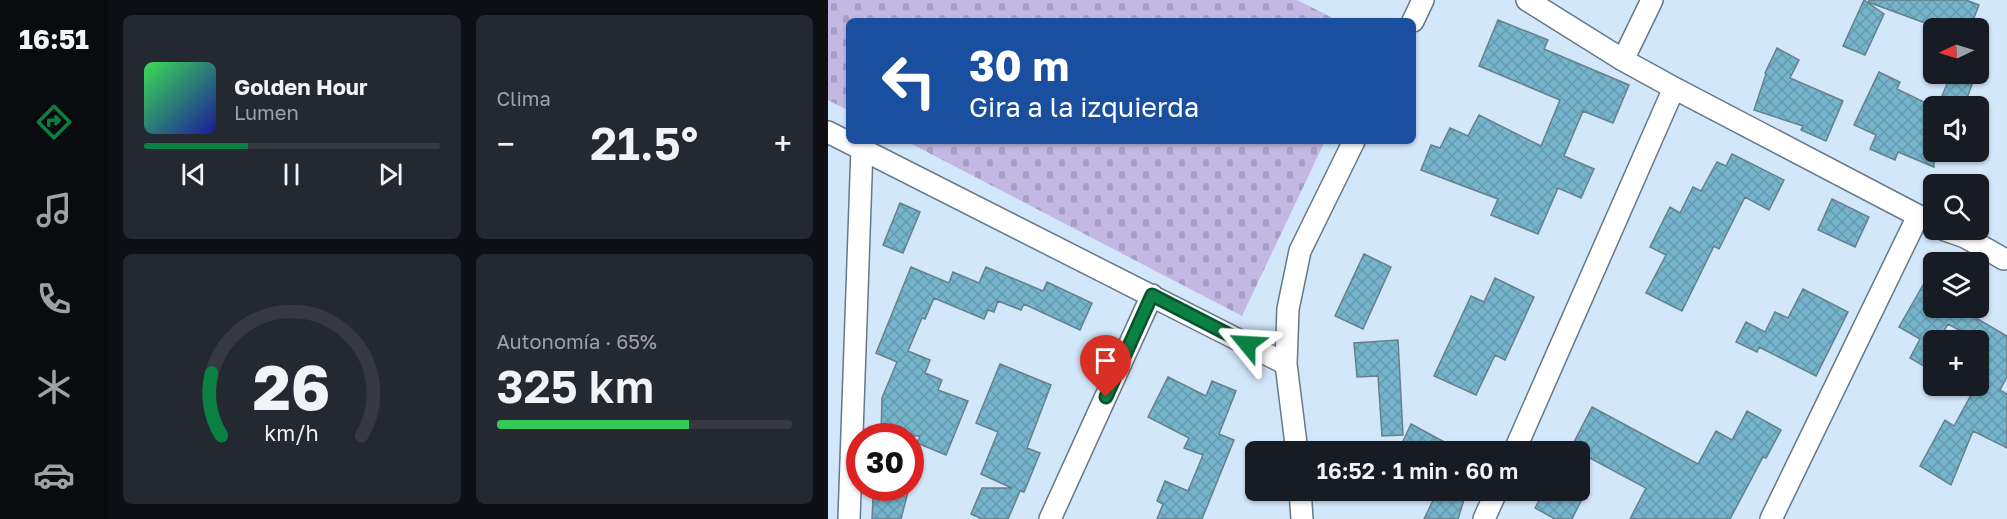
<!DOCTYPE html>
<html lang="es">
<head>
<meta charset="utf-8">
<style>
	body { margin:0; font-family:"Golos Text",sans-serif; background:#242831; color:#f1f3f6; height:100vh; display:flex; flex-direction:column; font-size:22px; white-space:nowrap }
	* { box-sizing:border-box; margin:0 }
	p { font-size:20px; color:#9ea1a6 }
	.icon { flex:none; width:33px; height:33px; fill:none; stroke:currentColor; stroke-width:2; stroke-linecap:round; stroke-linejoin:round }
	.map { position:relative; flex:1; overflow:hidden }
	.drawer { display:flex; flex-direction:column; gap:15px; padding:15px; background:#0d0f14; width:720px }
	.drawer>* { flex:none }
	.banner { position:absolute; left:18px; top:18px; width:570px; height:126px; border-radius:9px; box-shadow:0 2px 4px #0004; background:#1a4fa0; color:#fff; overflow:hidden }
	.needle { width:39px; rotate:266deg }
	.controls { position:absolute; left:1095px; top:18px; display:grid; gap:12px }
	.controls a { display:grid; place-items:center; width:66px; height:66px; border-radius:9px; background:#171b24; box-shadow:0 2px 4px #0004; font-size:30px }
	.speed { position:absolute; left:18px; top:423px; display:flex; gap:12px; font-size:30px; font-weight:700; text-align:center }
	.speed>* { display:grid; place-content:center; width:78px; height:78px; border-radius:50%; background:#171b24; box-shadow:0 2px 4px #0004; line-height:1 }
	.speed .limit { border:9px solid #d22; background:#fff; color:#111 }
	.pin { position:absolute; display:grid; place-items:center; width:51px; height:51px; color:#fff; margin:-62px -26px; border-radius:50% 50% 50% 0; rotate:-45deg; box-shadow:0 0 6px #0007 }
	.pin .icon { rotate:45deg }
	.me { position:absolute; width:66px; margin:-33px; rotate:297deg; stroke-linejoin:round; filter:drop-shadow(0 0 4px #0008) }
	.turn { display:flex; align-items:center; gap:21px; height:126px; padding:0 24px; font-size:27px }
	.turn .icon { width:78px; height:78px; stroke-width:2.5 }
	.turn b { display:block; font-size:42px; line-height:51px }
	.big { font-size:45px; font-weight:600; line-height:1.1 }
	.drawer .widget { flex:1; display:flex; flex-direction:column; justify-content:center; gap:9px; min-width:0; padding:0 21px; border-radius:9px; background:#242831 }
	.drawer .dial { align-items:center; gap:0 }
	.dial svg { height:156px; overflow:visible; fill:none; stroke:#363941; stroke-width:7; stroke-linecap:round; text-anchor:middle }
	.dial text { fill:#f1f3f6; stroke:none }
	.song { display:flex; align-items:center; gap:18px }
	.cover { width:72px; height:72px; border-radius:9px; background:linear-gradient(135deg,hsl(130 70% 55%),hsl(240 70% 35%)) }
	.played { height:6px; border-radius:3px; background:linear-gradient(90deg,#0b8043 35%,#363941 35%) }
	.keys { display:flex; justify-content:space-around; direction:ltr }
	.heat { display:flex; justify-content:space-between; align-items:center; font-size:33px; direction:ltr }
	.charge { height:9px; border-radius:4px; background:linear-gradient(90deg,#34c759 65%,#363941 0) }
	.drawer .tiles { flex:1; display:grid; gap:15px; grid-template-columns:repeat(2,1fr) }
	.trip { position:absolute; left:417px; top:441px; width:345px; height:60px; border-radius:9px; background:#171b24; box-shadow:0 2px 4px #0004; font-weight:600; line-height:60px; text-align:center }
	main { display:flex; flex:1; min-height:0 }
	.tabs { display:flex; flex-direction:column; width:108px; justify-content:space-around; align-items:center; background:#090b0e; color:#9ea1a6 }
	.tabs .icon { width:42px; height:42px }
	.tabs .on { color:#0b8043 }
	.tabs b { font-size:27px; color:#f1f3f6 }
	.map>svg:first-child { display:block }
	.cemetery { fill:url(#cemetery-stones) }
	.building { fill:url(#building-cross-hatch); stroke:#66808a; stroke-width:1.5 }
	.lines { fill:none; stroke-linecap:round; stroke-linejoin:round }
	.minor-casing { stroke:#667889; stroke-width:24 }
	.minor { stroke:#fff; stroke-width:21 }
	.route-casing { stroke:#07532c; stroke-width:15 }
	.route { stroke:#0b8043; stroke-width:10 }
</style>
</head>
<body>
<main>
<nav class="tabs">
<b>16:51</b>
<svg class="icon on" aria-label="directions" viewBox="0 0 24 24"><path d="M12 3l9 9-9 9-9-9zM9 14v-3h6M13 9l2 2-2 2"/></svg>
<svg class="icon" aria-label="music" viewBox="0 0 24 24"><path d="M9 18V5l10-2v13"/><circle cx="6" cy="18" r="3"/><circle cx="16" cy="16" r="3"/></svg>
<svg class="icon" aria-label="phone" viewBox="0 0 24 24"><path d="M5 4h4l2 5-3 2q2 4 5 5l2-3 5 2v4C11 20 4 13 5 4z"/></svg>
<svg class="icon" aria-label="climate" viewBox="0 0 24 24"><path d="M12 3v18M4 7l16 10M4 17L20 7"/></svg>
<svg class="icon" aria-label="car" viewBox="0 0 24 24"><path d="M5 17H2v-5l4-1 3-4h7l3 4 3 1v5h-3M9 17h6M6 11h13"/><circle cx="7" cy="17" r="2"/><circle cx="17" cy="17" r="2"/></svg>
</nav>
<section class="drawer">
<div class="tiles">
<div class="widget">
<div class="song"><i class="cover"></i><div><b>Golden Hour</b><p>Lumen</p></div></div>
<div class="played"></div>
<div class="keys"><svg class="icon" aria-label="previous" viewBox="0 0 24 24"><path d="M18 5L8 12l10 7zM5 5v14"/></svg><svg class="icon" aria-label="pause" viewBox="0 0 24 24"><path d="M8 5v14M16 5v14"/></svg><svg class="icon" aria-label="next" viewBox="0 0 24 24"><path d="M6 5l10 7-10 7zM19 5v14"/></svg></div>
</div>
<div class="widget"><p>Clima</p>
<div class="heat"><a>−</a><b class="big">21.5°</b><a>+</a></div>
</div>
<div class="widget dial"><svg viewBox="0 0 100 80">
<path d="M14 69A42 42 0 1 1 86 69"/>
<path d="M14 69A42 42 0 0 1 9 37" stroke="#0b8043"/>
<text x="50" y="56" font-size="32" font-weight="700">26</text>
<text x="50" y="72" font-size="11">km/h</text>
</svg></div>
<div class="widget"><p>Autonomía · 65%</p><b class="big">325 km</b><div class="charge"></div></div>
</div>
</section>
<div class="map">
<svg width="1179" height="519" viewBox="0 0 1179 519">
	<defs>
		<pattern id="cemetery-stones" width="16" height="16" patternUnits="userSpaceOnUse" patternTransform="scale(1.5)"><rect width="16" height="16" fill="#c3b8e3"/><path d="M2 7V4a2 2 0 0 1 4 0v3zM10 15v-3a2 2 0 0 1 4 0v3z" fill="#a79ec3"/></pattern>
		<pattern id="building-cross-hatch" width="8" height="8" patternUnits="userSpaceOnUse" patternTransform="scale(1.5)"><rect width="8" height="8" fill="#75b4cb"/><path d="M0 0l8 8M0 8l8-8" fill="none" stroke="#649aae"/></pattern>
	</defs>
	<rect width="100%" height="100%" fill="#d3e7fa"/>
	<path class="cemetery" d="M0,0H469L511,21H21V111L0,100Z
		M78,141H497L414,316Z"/>
	<path class="building" d="M1036,0L1056,14L1037,55L1015,46Z
		M1041,0H1138L1151,5L1142,28H1096L1097,23L1040,2Z
		M670,20L720,40L716,49L801,85L785,123L755,111L736,156L766,169L753,198L730,188L710,234L663,215L670,199L593,170L603,145L612,148L622,128L640,136L651,115L713,146L732,100L651,66Z
		M949,48L971,60L962,78L1015,101L998,141L973,130L975,126L926,110L938,74L937,73Z
		M1051,72L1072,82L1069,89L1106,107V167L1070,152L1067,160L1042,149L1048,135L1026,125Z
		M1123,74L1145,82L1136,106H1110Z
		M904,154L956,180L941,210L917,197L891,249L886,246L854,311L818,293L838,255L822,247L842,207L852,213L865,187L873,191L889,162L898,166Z
		M1004,199L1041,217L1027,247L990,230Z
		M72,203L92,212L75,253L55,245Z
		M536,254L563,267L535,329L507,316Z
		M1106,266V308H1131L1179,336V377L1172,390L1179,394V448L1145,431L1123,485L1092,466L1117,420L1126,426L1148,386H1150V340L1120,324L1111,340H1106V372L1082,358L1092,339L1071,327Z
		M83,267L121,283L125,272L151,283L158,267L215,291L219,282L264,303L252,330L196,304L193,310L170,301L166,312L160,310L156,319L106,298L97,319L94,318L80,351L102,360L97,373L114,380L110,390L140,401L118,455L89,443L92,436H53L54,398L69,362L48,353Z
		M667,278L706,297L677,360L667,355L648,395L606,376L643,296L656,302Z
		M975,289L1020,312L988,376L931,347L929,352L908,342L918,322L937,332L947,312L960,318Z
		M570,340L575,435L554,436L550,376L529,377L526,343Z
		M172,364L223,385L199,448L212,453L196,492L192,491L180,519H154L143,514L154,488H184L153,474L170,432L148,423Z
		M340,377L378,396L384,381L408,391L391,434L406,440L374,519H329L335,504L329,501L337,481L360,491L375,455L356,448L361,438L320,417Z
		M764,407L870,464L888,431L904,440L919,411L953,430L938,458L935,457L902,519H802L818,488L743,448Z
		M583,424L635,452H570Z
		M52,488H81L73,519H44L45,497H51Z
		M610,490H639L630,519H596Z
		M717,490H739L754,499L744,519H727L707,508Z"/>
	<g class="lines">
		<defs>
			<path id="minor" d="M699,0L795,60L846,88L1106,224
				M585,21L595,0
				M795,60L824,0
				M0,132L458,364
				M1117,230L1137,237L1176,259
				M469,452L458,364L460,309L472,251L526,141
				M686,452L846,88
				M472,490L474,519
				M21,519L34,148
				M222,519L324,295
				M656,519L669,490
				M943,519L1090,216"/>
		</defs>
		<use href="#minor" class="minor-casing"/>
		<use href="#minor" class="minor"/>
	</g>
	<g class="lines">
		<defs>
			<path id="route" d="M278,397L324,295L419,344"/>
		</defs>
		<use href="#route" class="route-casing"/>
		<use href="#route" class="route"/>
	</g>
</svg>
<div class="controls">
<a><svg class="needle" viewBox="-14 -14 28 28"><path d="M0-13l5 13h-10z" fill="#e53935"/><path d="M0 13l5-13h-10z" fill="#9ea1a6"/></svg></a>
<a><svg class="icon" aria-label="sound" viewBox="0 0 24 24"><path d="M4 9h4l5-4v14l-5-4H4zM17 9q2 3 0 6"/></svg></a>
<a><svg class="icon" aria-label="search" viewBox="0 0 24 24"><circle cx="10" cy="10" r="6"/><path d="M15 15l6 6"/></svg></a>
<a><svg class="icon" aria-label="layers" viewBox="0 0 24 24"><path d="M12 4l9 5-9 5-9-5zM3 14l9 5 9-5"/></svg></a>
<a>+</a>
</div>
<div class="speed"><div class="limit">30</div></div>
<div class="pin" style="left:278px;top:397px;background:#d93025"><svg class="icon" aria-label="arrive" viewBox="0 0 24 24"><path d="M6 21V4h12l-3 4 3 4H6"/></svg></div>
<svg class="me" style="left:419px;top:344px" viewBox="-20 -20 40 40"><path d="M0-17L14 15 0 8-14 15z" fill="#0b8043" stroke="#fff" stroke-width="4"/></svg>
<div class="trip">16:52 · 1 min · 60 m</div>
<div class="banner">
<div class="turn"><svg class="icon" aria-label="left" viewBox="0 0 24 24"><path d="M17 20v-9H6M10 6l-5 5 5 5"/></svg><div><b>30 m</b>Gira a la izquierda</div></div>
</div>
</div>
</main>
</body>
</html>
